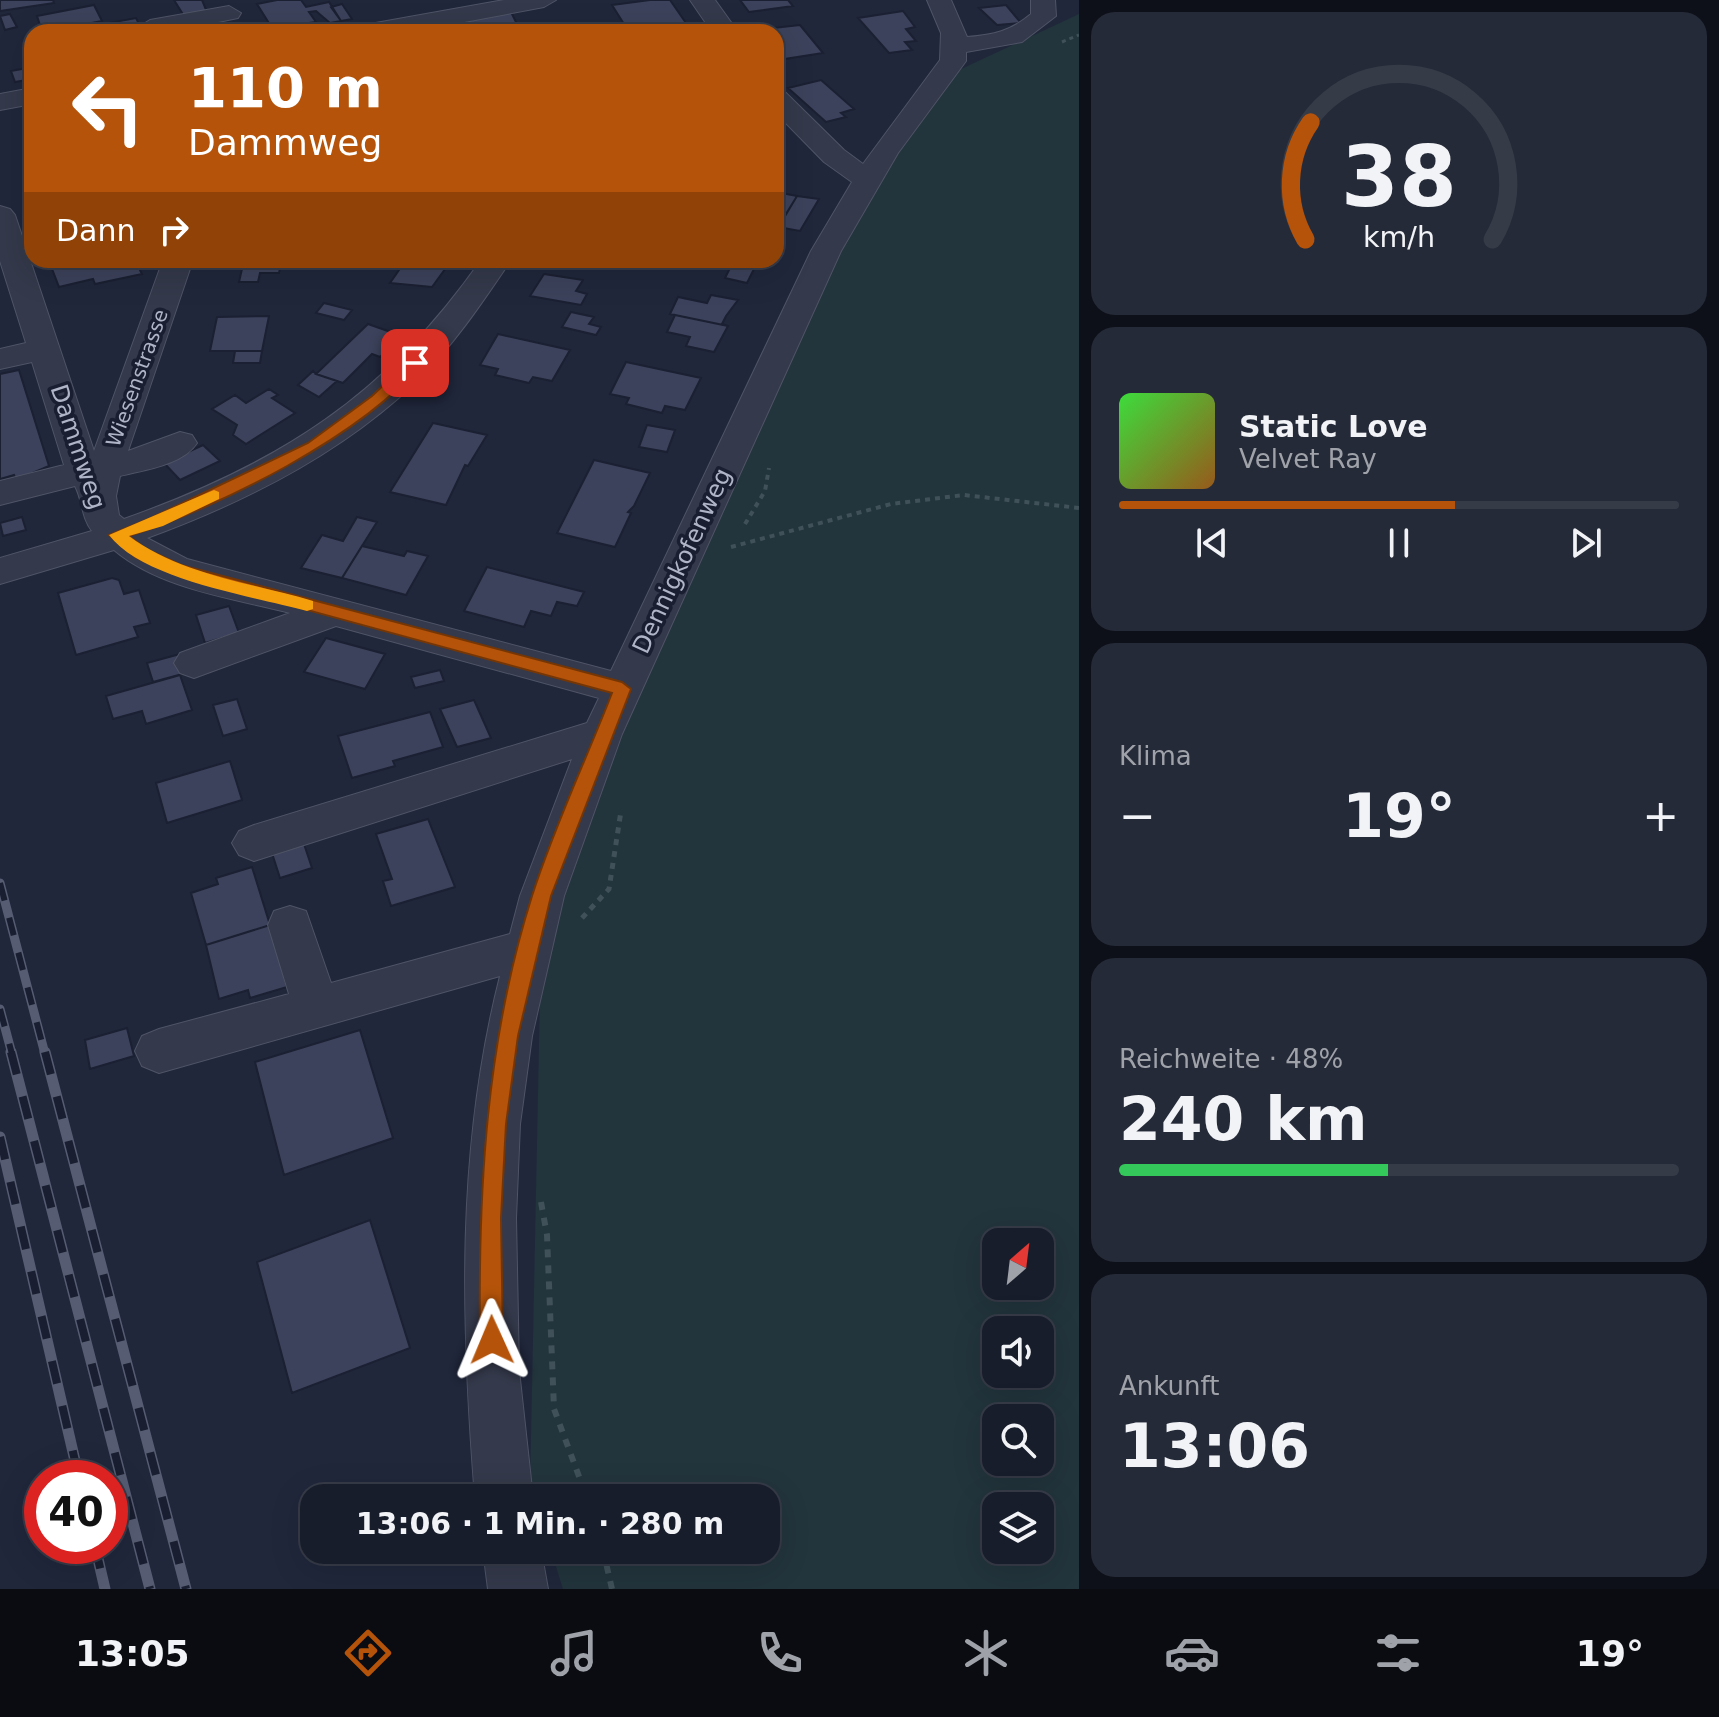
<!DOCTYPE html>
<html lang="de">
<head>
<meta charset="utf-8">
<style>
	body { margin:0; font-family:"DejaVu Sans",sans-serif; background:#252a38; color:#f1f3f6; height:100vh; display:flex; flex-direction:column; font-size:30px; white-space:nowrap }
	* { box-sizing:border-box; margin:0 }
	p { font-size:26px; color:#9fa2a9 }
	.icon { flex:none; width:44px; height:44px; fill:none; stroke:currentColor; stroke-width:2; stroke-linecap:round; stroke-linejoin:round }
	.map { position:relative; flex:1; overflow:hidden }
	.drawer { display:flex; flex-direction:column; gap:12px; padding:12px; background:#0d1018; width:640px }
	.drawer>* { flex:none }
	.guide { position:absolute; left:24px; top:24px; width:760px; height:244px; border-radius:24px; box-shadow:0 8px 32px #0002,0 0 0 2px #363b48; background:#b45309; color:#fff; overflow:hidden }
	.needle { width:52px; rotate:28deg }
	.tools { position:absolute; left:982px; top:1228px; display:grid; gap:16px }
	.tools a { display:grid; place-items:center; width:72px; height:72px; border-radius:16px; background:#181d2c; box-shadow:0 8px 32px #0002,0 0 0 2px #363b48; font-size:40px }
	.speed { position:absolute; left:24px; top:1460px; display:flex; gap:16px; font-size:40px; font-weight:700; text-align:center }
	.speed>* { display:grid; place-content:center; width:104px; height:104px; border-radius:50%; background:#181d2c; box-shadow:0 8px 32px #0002,0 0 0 2px #363b48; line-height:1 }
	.speed .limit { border:12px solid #d22; background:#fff; color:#111 }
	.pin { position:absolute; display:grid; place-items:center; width:68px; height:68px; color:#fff; margin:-34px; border-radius:16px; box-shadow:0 4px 12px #0006 }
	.me { position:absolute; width:88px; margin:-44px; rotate:359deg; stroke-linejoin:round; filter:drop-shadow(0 0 6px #0008) }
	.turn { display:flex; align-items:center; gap:28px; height:168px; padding:0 32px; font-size:36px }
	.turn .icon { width:104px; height:104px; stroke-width:2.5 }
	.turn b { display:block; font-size:56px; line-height:68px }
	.then { display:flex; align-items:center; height:76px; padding:0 32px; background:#0003; gap:16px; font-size:30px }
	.big { font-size:60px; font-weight:800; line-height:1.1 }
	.drawer .tile { flex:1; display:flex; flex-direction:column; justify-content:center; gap:12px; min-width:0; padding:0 28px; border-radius:24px; background:#252a38 }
	.drawer .dial { align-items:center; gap:0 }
	.dial svg { height:208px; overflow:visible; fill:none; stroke:#363b48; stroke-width:7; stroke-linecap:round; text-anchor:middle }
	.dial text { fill:#f1f3f6; stroke:none }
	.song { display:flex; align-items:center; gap:24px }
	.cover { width:96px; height:96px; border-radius:12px; background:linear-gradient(135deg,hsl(120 70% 55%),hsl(30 70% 35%)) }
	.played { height:8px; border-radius:4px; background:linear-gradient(90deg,#b45309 60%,#363b48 60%) }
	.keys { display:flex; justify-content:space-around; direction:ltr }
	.heat { display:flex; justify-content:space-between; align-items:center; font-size:44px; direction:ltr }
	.charge { height:12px; border-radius:6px; background:linear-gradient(90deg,#34c759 48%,#363b48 0) }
	.trip { position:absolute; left:300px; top:1484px; width:480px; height:80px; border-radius:24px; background:#181d2c; box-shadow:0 8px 32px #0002,0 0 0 2px #363b48; font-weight:800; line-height:80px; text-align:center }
	.tab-bar { display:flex; height:128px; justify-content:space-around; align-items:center; background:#0a0c12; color:#9fa2a9 }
	.tab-bar .icon { width:56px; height:56px }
	.tab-bar .selected { color:#b45309 }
	.tab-bar b { font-size:36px; color:#f1f3f6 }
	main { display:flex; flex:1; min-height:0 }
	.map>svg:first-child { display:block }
	.green { fill:#22343c; fill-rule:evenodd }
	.building { fill:#3c425b; stroke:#1b2032; stroke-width:2 }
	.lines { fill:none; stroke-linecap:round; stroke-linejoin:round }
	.minor-casing { stroke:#4f5466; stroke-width:2 }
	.path-far3 { stroke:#405159; stroke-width:3; stroke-dasharray:4 4; stroke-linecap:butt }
	.path-far2 { stroke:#405159; stroke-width:4; stroke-dasharray:5 5; stroke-linecap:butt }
	.path-far1 { stroke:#405159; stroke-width:5; stroke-dasharray:6 6; stroke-linecap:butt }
	.path { stroke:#405159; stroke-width:6; stroke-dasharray:8 8; stroke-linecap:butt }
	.minor { fill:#34394b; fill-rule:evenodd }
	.rail-far1-casing { stroke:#565c72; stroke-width:9 }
	.rail-casing { stroke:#565c72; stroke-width:11 }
	.rail-far1 { stroke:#191e30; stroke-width:6; stroke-dasharray:18; stroke-linecap:butt }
	.rail { stroke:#191e30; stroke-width:8; stroke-dasharray:23; stroke-linecap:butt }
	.route { fill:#b45309; stroke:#753606; stroke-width:2 }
	.slow { fill:#f59e0b }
	.labels { text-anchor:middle; stroke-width:7; stroke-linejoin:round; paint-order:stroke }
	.far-street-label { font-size:20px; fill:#afb4c7; stroke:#191e30 }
	.street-label { font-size:24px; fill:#afb4c7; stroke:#191e30 }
</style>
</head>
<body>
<main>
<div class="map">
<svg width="1079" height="1589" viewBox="0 0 1079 1589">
	<rect width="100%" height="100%" fill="#20273b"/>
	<path class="green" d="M1079,14V1589H563L551,1550H766V1498H534L530,1485L542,896L826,251L944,77ZM996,1242H1040V1286H996ZM996,1330H1040V1374H996ZM996,1418H1040V1462H996ZM996,1506H1040V1550H996Z"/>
	<path class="building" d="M0,0H53L54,3L0,11Z
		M174,0H202L207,12L184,16Z
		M277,0H301L306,7L329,2L341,21L330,23L316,11L309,12L316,22L272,28L257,4Z
		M650,0H670L688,26L629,32L612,5Z
		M740,0H788L793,6L749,12Z
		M342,4L352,19L341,21L331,7Z
		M94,5L102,21L55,30L51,23L40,25L37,16Z
		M1006,5L1021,23L997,25L979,8Z
		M903,11L915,27L906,29L916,41L905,42L912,50L889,53L858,18Z
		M511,12L521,32H466L461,21Z
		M10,14L17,27L5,30L0,16Z
		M136,18L142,30L102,32L98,25Z
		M800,25L823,53L778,60L776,32L756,30Z
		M27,68L32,79L15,82L11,71Z
		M821,80L854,109L841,113L846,117L826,122L788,88Z
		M776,192L797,196L785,216L776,214Z
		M797,196L819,199L800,231L778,227Z
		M135,260L142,274L95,284L93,279L59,287L49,261Z
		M244,260H282L279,273H260L258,282H239Z
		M406,260H424L448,265L432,287L390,283Z
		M733,262L755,267L747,283L725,278Z
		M544,274L583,280L576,291L587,294L581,305L530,296Z
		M711,295L738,300L726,316L722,324L728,326L670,314L678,297L707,303Z
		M324,303L352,310L344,320L316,313Z
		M571,312L594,317L589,324L601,327L596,335L562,327Z
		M675,315L728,326L714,352L686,346L690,337L667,332Z
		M269,316L262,351H210L217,317Z
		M368,324L402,336L380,357L372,354L343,383L316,374Z
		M498,334L570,350L552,381L533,377L529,383L495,375L498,369L480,365Z
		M235,351H262L260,363H233Z
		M626,362L701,378L685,410L665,406L662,413L626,404L629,398L610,394Z
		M19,370L49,466L16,480L14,475L0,479V374Z
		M313,371L316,374L337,381L319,397L298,385Z
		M269,389L278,395L272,398L295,413L246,444L233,435L237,425L212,409L235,395L246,403Z
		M433,423L487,435L468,466L465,465L446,505L390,492Z
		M647,425L675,430L667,452L639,447Z
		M203,445L220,461L180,480L164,463Z
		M594,460L650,473L634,506L628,512L631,513L615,547L557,533Z
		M22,517L26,530L3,536L0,523Z
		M357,517L377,522L342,578L301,568L322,535L343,541Z
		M362,546L404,556L407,551L428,556L406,595L342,578Z
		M487,567L584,592L577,606L557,602L551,616L531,611L524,627L464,611Z
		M112,578L119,580L124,594L139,590L150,623L134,627L138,637L76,655L58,593Z
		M229,606L239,633L205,643L196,615Z
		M326,638L385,654L365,689L304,672Z
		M180,654L186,673L153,682L147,663Z
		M440,670L444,681L415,688L411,677Z
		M180,675L192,710L146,724L142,711L113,719L106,696Z
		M237,699L247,729L223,736L213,705Z
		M474,700L491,738L457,747L440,709Z
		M430,712L443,747L393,761L395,766L352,778L338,736Z
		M230,761L242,800L167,823L156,783Z
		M428,819L455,887L391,906L383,881L392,879L376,834Z
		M302,838L312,868L280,878L270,847Z
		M252,867L270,925L206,945L191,893L218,884L216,878Z
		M270,925L287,987L250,998L248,990L219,999L206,945Z
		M127,1028L134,1056L90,1069L85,1040Z
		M360,1030L393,1138L284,1175L255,1062Z
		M370,1220L410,1348L292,1393L257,1262Z"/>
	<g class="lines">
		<defs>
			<path id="minor" d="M504,0H556L544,7L411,32H357L370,24Z
				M690,0H715L738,32H712Z
				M927,0H951L967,37C993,35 1011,31 1031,14V0H1055L1056,16L1022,42L966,52V61L898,153L841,251L622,734L564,896L532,1036L520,1124L516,1218L519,1370L533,1498H475C461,1322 456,1149 500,976L159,1073L142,1066L135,1051L142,1036L159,1029L289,994L268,925L274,911L290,906L306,911L331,983L510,934L520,896L572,759L254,861L239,855L232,843L239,831L254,825L587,723L599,698L336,626L194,678L180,673L174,663L180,653L290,613C232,598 160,589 114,550L0,584V558L92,531C81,517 83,501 75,486L0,505V481L64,465L32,362L0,369V349L26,343L0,261V206L10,209L15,215L94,451L163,260H193L128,451L180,432L192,435L197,443C183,465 144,470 120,476L116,496L119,515L124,519C279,464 386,396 481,260H511C482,303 452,348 414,384C339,455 243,503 147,538L187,559L611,671L811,251L852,182L824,162L776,113V90L785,92L844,150L863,164L940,60L941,33Z
				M229,6L241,13L238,18L169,32H140L137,28L150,20Z
				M32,88V104L0,110V94Z
				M483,1550H541L548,1589H488Z"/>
		</defs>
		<use href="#minor" class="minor-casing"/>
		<path class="path-far3" d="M1062,42L1079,35"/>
		<path class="path-far2" d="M745,524L765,491L769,468
			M731,547L891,504L964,495L1079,508"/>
		<path class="path-far1" d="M582,918L609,889L621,811"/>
		<path class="path" d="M541,1202L547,1235L554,1409L587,1498
			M603,1550L612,1589"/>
		<use href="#minor" class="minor"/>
		<defs>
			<path id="rail-far1" d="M0,883L45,1054
				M0,1009L12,1054"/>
			<path id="rail" d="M11,1052L150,1589
				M45,1052L186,1589
				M0,1137L79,1478
				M95,1546L105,1589"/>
		</defs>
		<use href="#rail-far1" class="rail-far1-casing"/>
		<use href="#rail" class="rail-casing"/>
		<use href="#rail-far1" class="rail-far1"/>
		<use href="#rail" class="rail"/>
	</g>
	<path class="route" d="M410,360L422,363C364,435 218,508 129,536L146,549L181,565L622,682L631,689L551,896L518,1036L506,1124L501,1218L503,1340L500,1348L492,1351L483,1348L480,1340C478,1189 486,1041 532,896C554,827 586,760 612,693L171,573L135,557L109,535L151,518L308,443L372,396Z"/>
	<path class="slow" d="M214,490L219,492V499L163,526L129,536C181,575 252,583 313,601V609L307,611C253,596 143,580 109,535Z"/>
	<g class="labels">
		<g class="far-street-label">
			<text transform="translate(137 378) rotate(-70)" y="7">Wiesenstrasse</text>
		</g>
		<g class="street-label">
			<text transform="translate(78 447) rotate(72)" y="8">Dammweg</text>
			<text transform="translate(682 561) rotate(-65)" y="8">Dennigkofenweg</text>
		</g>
	</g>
</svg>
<div class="tools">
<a><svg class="needle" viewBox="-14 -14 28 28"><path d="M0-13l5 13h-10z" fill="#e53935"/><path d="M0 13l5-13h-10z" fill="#9fa2a9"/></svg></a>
<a><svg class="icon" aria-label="sound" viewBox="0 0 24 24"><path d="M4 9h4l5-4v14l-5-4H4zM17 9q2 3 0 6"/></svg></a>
<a><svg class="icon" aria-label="search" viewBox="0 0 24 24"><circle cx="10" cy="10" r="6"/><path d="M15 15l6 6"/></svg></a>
<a><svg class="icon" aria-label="layers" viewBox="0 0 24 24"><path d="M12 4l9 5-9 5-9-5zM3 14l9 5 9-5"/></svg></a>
</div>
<div class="speed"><div class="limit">40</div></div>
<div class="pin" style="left:415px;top:363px;background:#d93025"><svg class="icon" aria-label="arrive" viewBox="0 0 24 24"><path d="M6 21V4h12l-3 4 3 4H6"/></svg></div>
<svg class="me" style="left:492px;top:1340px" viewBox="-20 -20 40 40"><path d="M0-17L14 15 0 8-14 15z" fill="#b45309" stroke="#fff" stroke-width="4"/></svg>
<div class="trip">13:06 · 1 Min. · 280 m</div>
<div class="guide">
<div class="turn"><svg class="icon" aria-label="left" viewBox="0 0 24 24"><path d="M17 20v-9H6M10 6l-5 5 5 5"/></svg><div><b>110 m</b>Dammweg</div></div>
<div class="then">Dann<svg class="icon" aria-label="right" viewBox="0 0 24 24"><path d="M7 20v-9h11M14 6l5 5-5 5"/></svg></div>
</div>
</div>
<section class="drawer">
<div class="tile dial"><svg viewBox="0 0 100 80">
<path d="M14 69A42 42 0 1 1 86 69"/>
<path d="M14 69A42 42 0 0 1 16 24" stroke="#b45309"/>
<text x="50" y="56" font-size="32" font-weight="700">38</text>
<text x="50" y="72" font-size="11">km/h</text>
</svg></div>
<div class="tile">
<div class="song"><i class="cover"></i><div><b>Static Love</b><p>Velvet Ray</p></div></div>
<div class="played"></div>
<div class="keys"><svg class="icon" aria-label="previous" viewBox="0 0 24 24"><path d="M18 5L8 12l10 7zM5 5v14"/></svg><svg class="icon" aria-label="pause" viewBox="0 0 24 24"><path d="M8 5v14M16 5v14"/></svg><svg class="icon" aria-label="next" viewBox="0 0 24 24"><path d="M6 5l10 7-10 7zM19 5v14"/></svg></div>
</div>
<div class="tile"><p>Klima</p>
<div class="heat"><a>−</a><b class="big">19°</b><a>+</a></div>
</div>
<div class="tile"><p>Reichweite · 48%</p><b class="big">240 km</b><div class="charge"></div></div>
<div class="tile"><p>Ankunft</p><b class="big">13:06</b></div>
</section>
</main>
<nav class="tab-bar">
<b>13:05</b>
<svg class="icon selected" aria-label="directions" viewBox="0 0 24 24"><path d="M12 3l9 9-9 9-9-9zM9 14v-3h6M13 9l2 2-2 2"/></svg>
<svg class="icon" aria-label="music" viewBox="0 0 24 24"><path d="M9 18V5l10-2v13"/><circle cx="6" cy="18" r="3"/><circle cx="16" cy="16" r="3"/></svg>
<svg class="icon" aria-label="phone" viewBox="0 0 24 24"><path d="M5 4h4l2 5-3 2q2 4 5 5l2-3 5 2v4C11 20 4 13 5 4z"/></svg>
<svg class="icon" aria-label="climate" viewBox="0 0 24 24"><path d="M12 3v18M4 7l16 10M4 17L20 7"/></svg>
<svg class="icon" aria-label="car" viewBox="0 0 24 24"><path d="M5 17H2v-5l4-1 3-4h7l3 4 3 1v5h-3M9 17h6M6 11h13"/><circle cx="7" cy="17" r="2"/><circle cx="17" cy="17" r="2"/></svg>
<svg class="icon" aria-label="filters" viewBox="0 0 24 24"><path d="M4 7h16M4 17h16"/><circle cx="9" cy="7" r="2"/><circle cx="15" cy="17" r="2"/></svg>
<b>19°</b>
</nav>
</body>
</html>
